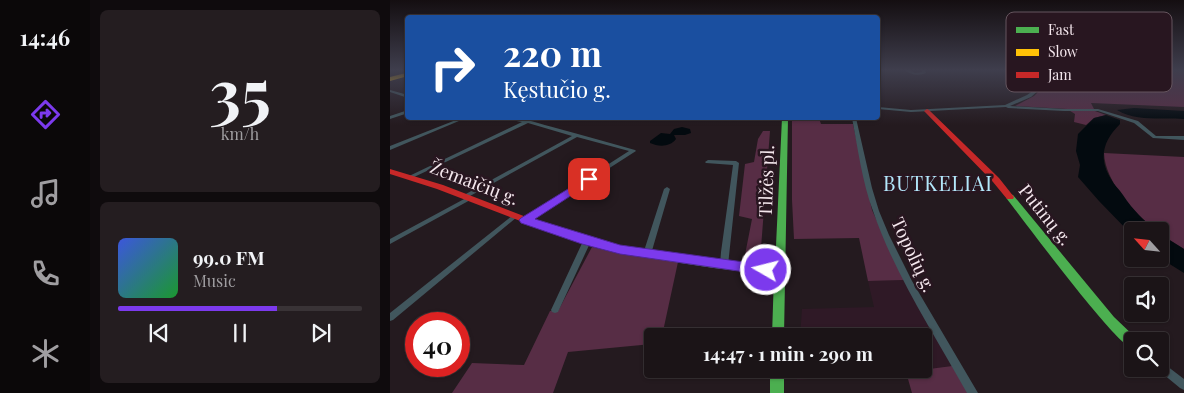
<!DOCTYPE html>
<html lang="en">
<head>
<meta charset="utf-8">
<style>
	body { margin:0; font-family:"Playfair Display",serif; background:#241d20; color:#f1f3f6; height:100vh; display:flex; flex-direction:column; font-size:19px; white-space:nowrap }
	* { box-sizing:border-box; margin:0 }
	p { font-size:16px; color:#a09ea1 }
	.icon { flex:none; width:28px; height:28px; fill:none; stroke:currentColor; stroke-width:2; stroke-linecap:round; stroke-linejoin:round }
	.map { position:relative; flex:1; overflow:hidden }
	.panel { display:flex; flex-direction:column; gap:10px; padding:10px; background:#0f0b0d; width:300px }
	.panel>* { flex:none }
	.guide { position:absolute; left:15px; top:15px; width:475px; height:105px; border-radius:5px; box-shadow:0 1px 4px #0004,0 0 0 1px #393336; background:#1a4fa0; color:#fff; overflow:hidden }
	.needle { width:32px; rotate:297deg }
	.controls { position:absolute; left:734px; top:222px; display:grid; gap:10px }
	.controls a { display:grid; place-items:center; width:45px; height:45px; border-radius:5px; background:#1b1417; box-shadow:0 1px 4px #0004,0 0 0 1px #393336; font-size:25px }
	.speed { position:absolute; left:15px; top:312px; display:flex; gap:10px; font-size:25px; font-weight:700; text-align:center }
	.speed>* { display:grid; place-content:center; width:65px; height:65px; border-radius:50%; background:#1b1417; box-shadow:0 1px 4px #0004,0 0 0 1px #393336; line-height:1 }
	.speed .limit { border:8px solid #d22; background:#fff; color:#111 }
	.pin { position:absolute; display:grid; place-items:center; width:42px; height:42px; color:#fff; margin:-21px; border-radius:10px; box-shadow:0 2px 8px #0006 }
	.me { position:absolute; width:55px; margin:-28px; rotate:278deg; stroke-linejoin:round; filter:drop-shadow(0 0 4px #0008) }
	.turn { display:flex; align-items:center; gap:18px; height:105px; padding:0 15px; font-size:22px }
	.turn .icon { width:65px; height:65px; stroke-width:2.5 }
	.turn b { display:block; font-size:35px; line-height:42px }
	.panel .widget { flex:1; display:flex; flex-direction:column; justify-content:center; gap:8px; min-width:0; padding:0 18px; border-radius:8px; background:#241d20 }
	.panel .dial { align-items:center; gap:0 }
	.dial b { font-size:65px; line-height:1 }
	.song { display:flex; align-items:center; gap:15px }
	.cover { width:60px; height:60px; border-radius:8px; background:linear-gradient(135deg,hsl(230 70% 55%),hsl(130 70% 35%)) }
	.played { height:5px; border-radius:2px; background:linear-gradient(90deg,#7c3aed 65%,#393336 65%) }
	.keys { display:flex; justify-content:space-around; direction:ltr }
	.trip { position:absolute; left:254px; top:328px; width:288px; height:50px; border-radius:5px; background:#1b1417; box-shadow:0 1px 4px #0004,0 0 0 1px #393336; font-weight:700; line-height:50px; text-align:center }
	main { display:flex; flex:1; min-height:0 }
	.menu { display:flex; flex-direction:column; width:90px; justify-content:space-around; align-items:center; background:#0b0809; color:#a09ea1 }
	.menu .icon { width:35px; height:35px }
	.menu .current { color:#7c3aed }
	.menu b { font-size:22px; color:#f1f3f6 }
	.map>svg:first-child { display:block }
	.built { fill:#2f1926 }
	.green { fill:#572d45 }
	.water { fill:#030a0f }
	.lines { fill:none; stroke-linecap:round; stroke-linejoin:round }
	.street { fill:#41565d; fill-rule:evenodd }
	.fast { fill:#4caf50; fill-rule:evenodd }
	.slow { fill:#ffc107; fill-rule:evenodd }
	.jam { fill:#c62828; fill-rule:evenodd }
	.route { fill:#7c3aed; stroke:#51269a }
	.labels { text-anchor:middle; stroke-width:5; stroke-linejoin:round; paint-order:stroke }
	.street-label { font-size:18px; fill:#f4e7ed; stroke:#281620 }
	.quarter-label { font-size:20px; letter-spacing:1px; fill:#b3e8fb; stroke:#281620 }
	.key { fill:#281620; stroke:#65555e; stroke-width:1 }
	.key-label { font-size:14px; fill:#f4e7ed }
</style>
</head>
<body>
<main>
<nav class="menu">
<b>14:46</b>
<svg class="icon current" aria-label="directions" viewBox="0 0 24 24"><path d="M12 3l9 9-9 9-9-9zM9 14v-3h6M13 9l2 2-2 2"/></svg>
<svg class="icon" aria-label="music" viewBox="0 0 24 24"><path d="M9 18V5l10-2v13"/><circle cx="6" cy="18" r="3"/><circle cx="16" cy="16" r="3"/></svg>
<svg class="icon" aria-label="phone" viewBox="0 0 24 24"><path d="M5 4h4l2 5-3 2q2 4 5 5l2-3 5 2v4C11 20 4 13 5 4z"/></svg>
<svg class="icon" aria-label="climate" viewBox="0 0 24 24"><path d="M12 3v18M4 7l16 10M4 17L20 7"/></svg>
</nav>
<section class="panel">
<div class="widget dial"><b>35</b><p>km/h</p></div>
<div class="widget">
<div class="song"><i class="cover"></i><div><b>99.0 FM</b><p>Music</p></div></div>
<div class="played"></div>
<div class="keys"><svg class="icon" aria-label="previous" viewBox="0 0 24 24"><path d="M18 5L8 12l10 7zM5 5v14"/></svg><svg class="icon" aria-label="pause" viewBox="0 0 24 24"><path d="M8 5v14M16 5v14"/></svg><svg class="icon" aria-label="next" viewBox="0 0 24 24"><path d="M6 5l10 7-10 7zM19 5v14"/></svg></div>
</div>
</section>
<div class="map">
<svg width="794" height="393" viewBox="0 0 794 393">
	<rect width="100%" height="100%" fill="#241a1f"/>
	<path class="built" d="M514,280L562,366L516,372L407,380L408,369H532V336H410L412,309L484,307L478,281Z"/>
	<path class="green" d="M628,70H794V107L701,103L705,111L716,115L704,118L696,125L684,122L685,114L677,109L625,106L644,96L651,89L647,82Z
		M402,118H429L431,124H463L482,210L514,280L478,281L469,238L404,239L402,200Z
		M373,131H380L370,261L354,260L362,219L349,216L355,164L364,162L368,139Z
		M714,153L794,157V249L770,234V231H767C745,214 715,182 714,153Z
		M202,247L230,254L288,262L272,336H262V344L178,352L163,393H62L82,363L134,365L160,311H168Z
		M562,366L578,393H522L516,372Z"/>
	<path class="water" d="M744,108L794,111V119C772,117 747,122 727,110Z
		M716,115L730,120V124C713,141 708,158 721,179C724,185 729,189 733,195C743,210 753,220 767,231H742V235L709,201L688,177L690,165L686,151L688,134L704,118Z
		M292,127L300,129L301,133L295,135H284L286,139C280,147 269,147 260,143V141L271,133L280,134L284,129Z
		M770,234L794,249V273L770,258Z"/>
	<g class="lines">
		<path class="street" d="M514,70H520L525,73L532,72L531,70H535L536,73C528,76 522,75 514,70Z
			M624,70C635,70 646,80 651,88L641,97L620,106L674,109H708L748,121L766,136H794V140L763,138L744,123L708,111H674L618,108L616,107L521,112L488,109V107L521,110L615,105L637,95L647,88L644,83Z
			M0,90L18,95V98L0,92Z
			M18,110V113L0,119V116Z
			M71,118H76L0,150V146Z
			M114,118C130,116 150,124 166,128C193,135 219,143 245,150L246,151L137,221H133L132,220L133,219L239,151L187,137L80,196L83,198L82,199L0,244V239L76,198L73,196L74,195L182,136L138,123L22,178H18L17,177L132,122L116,119Z
			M462,118H466L482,188L489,211L499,235L522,281L588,393H577C544,334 505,275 483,211C472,181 468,149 462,118Z
			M318,160L346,161L349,163L338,265L337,267L334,268L331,267L330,265L331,252L343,165L316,163L315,162Z
			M277,187L280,189L261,254L260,256H254L253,254L274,189Z
			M125,214L128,216L127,217L3,320L0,321V313L123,215Z
			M194,239H200L201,241L168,312L165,313L162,312L161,310Z
			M770,362L773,363L794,379V390L790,388L767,369H770Z"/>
		<path class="fast" d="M392,118H398L394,336H382L384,275C307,267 232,256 159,232L157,230L162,227L192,236L246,249L304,258L385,267Z
			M620,194L623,195L724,317L747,339L748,341H742V348C725,344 635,222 617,199L616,197Z
			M380,369H394V393H380Z"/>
		<path class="slow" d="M16,73H18V76L0,81V77Z"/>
		<path class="jam" d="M537,109L539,110L609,178L624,197L623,199H617L603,182L535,112L534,111Z
			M0,169L53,185L165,228L167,230L162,233L159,232L47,189L0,174Z"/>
	</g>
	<linearGradient id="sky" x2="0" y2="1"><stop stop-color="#140e11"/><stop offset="0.56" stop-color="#3f3e4d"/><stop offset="1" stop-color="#3f3e4d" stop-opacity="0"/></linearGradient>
	<rect width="794" height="125" fill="url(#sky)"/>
	<path class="route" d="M199,176L202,177L204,179L202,182L145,219L230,245L376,265L381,267L383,270L381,274L376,275L230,254L192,244L131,223L129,220L131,218Z"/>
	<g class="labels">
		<g class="street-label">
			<text transform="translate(377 181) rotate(-88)" y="6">Tilžės pl.</text>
			<text transform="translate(84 183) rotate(21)" y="6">Žemaičių g.</text>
			<text transform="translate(655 215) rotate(51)" y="6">Putinų g.</text>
			<text transform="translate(523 255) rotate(65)" y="6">Topolių g.</text>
		</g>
		<g class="quarter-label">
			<text x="548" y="191">BUTKELIAI</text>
		</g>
	</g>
	<rect x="616" y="12" width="166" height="80" rx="8" class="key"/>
	<rect x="626" y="27" width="23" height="6" fill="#4caf50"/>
	<rect x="626" y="49" width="23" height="7" fill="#ffc107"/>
	<rect x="626" y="72" width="23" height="6" fill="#c62828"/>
	<g class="key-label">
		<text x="658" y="35">Fast</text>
		<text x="658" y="57">Slow</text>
		<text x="658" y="80">Jam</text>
	</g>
</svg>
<div class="controls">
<a><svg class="needle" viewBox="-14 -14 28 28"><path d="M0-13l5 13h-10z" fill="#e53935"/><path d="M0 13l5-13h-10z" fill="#a09ea1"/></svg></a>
<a><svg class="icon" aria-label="sound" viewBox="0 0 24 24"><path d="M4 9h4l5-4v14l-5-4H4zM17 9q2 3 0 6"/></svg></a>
<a><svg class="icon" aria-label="search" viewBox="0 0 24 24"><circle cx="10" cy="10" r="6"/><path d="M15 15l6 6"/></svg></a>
</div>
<div class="speed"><div class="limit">40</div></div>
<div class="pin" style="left:199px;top:179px;background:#d93025"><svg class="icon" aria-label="arrive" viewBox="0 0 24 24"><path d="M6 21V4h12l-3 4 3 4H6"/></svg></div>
<svg class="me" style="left:376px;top:270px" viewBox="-20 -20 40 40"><circle r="17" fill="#7c3aed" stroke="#fff" stroke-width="3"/><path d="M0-11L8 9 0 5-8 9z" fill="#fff"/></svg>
<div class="trip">14:47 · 1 min · 290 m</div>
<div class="guide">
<div class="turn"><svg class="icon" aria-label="right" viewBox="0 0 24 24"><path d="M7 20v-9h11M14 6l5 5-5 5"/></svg><div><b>220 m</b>Kęstučio g.</div></div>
</div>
</div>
</main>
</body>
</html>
